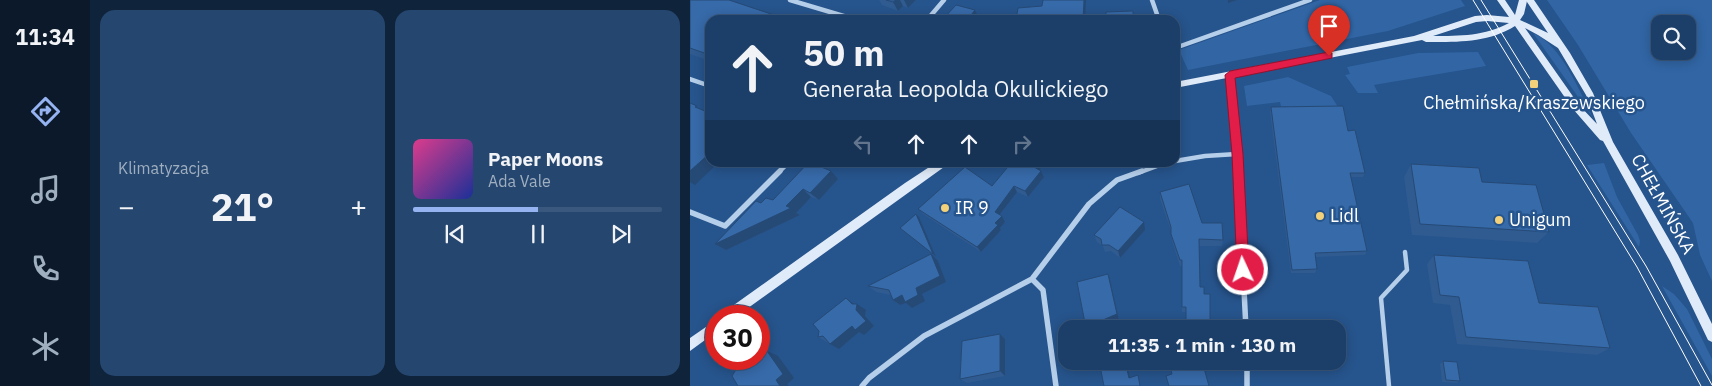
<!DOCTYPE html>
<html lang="pl">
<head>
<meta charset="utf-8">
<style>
	body { margin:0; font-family:"IBM Plex Sans",sans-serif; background:#25466f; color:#f1f3f6; height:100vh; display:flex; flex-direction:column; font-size:19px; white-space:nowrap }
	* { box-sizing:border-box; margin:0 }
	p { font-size:16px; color:#a0afc0 }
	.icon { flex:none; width:28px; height:28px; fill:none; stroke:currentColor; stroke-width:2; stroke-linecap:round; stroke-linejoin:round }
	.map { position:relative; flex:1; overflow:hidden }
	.panel { display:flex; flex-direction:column; gap:10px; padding:10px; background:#0f233a; width:600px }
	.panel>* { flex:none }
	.top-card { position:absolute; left:15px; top:15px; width:475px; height:152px; border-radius:15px; box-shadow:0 2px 12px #0003,0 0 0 1px #3a587d; background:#1c3f69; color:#f1f3f6; overflow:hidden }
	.buttons { position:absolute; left:961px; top:15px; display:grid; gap:10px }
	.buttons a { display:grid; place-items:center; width:45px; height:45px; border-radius:10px; background:#1c3f69; box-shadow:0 2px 12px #0003,0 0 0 1px #3a587d; font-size:25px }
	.speed { position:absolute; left:15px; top:305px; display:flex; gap:10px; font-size:25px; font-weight:700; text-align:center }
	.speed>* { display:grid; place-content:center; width:65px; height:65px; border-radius:50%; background:#1c3f69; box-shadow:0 2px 12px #0003,0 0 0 1px #3a587d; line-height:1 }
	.speed .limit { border:8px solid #d22; background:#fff; color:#111 }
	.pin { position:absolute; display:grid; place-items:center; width:42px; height:42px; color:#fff; margin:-51px -21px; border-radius:50% 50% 50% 0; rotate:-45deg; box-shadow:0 0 5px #0007 }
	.pin .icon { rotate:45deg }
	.me { position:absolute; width:55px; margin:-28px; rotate:357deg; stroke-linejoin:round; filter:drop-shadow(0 0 4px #0008) }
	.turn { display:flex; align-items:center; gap:18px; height:105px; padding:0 15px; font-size:22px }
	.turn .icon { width:65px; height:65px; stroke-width:2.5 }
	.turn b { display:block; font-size:35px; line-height:42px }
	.lanes { display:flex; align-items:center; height:48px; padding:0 15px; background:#0003; justify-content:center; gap:25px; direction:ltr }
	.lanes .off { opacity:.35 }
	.big { font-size:38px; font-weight:800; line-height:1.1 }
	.panel .widget { flex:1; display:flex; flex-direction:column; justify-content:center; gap:8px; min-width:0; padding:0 18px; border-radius:15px; background:#25466f }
	.song { display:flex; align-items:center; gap:15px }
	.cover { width:60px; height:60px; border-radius:8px; background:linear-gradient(135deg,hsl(330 70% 55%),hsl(230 70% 35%)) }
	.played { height:5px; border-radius:2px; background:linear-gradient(90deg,#95b2f1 50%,#3a587d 50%) }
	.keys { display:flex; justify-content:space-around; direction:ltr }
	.heat { display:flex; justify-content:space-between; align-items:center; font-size:28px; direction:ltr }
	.panel .tiles { flex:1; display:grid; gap:10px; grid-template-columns:repeat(2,1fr) }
	.trip { position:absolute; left:368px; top:320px; width:288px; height:50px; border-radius:15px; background:#1c3f69; box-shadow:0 2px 12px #0003,0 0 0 1px #3a587d; font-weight:800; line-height:50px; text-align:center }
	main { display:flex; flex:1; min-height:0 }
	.dock { display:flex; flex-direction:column; width:90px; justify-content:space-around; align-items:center; background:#0b192a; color:#a0afc0 }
	.dock .icon { width:35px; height:35px }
	.dock .active { color:#95b2f1 }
	.dock b { font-size:22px; color:#f1f3f6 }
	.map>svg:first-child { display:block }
	.green { fill:#3165a4; fill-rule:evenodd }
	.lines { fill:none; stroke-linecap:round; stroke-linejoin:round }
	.lane { stroke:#b5ceea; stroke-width:4.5 }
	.street-far1 { stroke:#b5ceea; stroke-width:4.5 }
	.street { stroke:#b5ceea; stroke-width:5.5 }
	.secondary { fill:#e0ebf9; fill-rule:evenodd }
	.tram { stroke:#fff; stroke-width:1 }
	.wall { fill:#2f5b91 }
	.shaded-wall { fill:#264a76 }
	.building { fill:#376aa9; stroke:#264a76 }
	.route { fill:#e11d48; stroke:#92132f }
	.poi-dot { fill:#f3d07a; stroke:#26548c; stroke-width:2 }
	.labels { text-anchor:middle; stroke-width:5; stroke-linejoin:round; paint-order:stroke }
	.poi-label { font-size:18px; fill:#fff; stroke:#26548c; text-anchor:start }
	.street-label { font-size:18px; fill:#fff; stroke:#26548c }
</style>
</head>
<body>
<main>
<nav class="dock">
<b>11:34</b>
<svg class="icon active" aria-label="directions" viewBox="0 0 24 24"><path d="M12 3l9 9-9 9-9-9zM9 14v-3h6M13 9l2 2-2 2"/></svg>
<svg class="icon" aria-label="music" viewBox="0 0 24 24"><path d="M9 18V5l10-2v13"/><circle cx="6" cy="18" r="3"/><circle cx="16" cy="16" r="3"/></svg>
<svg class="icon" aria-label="phone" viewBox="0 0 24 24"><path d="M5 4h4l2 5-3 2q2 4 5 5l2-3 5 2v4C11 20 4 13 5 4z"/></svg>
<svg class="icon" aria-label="climate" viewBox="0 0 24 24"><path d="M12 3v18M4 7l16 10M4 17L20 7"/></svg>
</nav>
<section class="panel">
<div class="tiles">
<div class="widget"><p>Klimatyzacja</p>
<div class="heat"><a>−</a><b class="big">21°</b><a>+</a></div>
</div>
<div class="widget">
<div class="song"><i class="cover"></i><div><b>Paper Moons</b><p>Ada Vale</p></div></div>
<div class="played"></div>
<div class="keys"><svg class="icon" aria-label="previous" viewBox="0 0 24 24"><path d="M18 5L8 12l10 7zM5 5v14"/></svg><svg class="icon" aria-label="pause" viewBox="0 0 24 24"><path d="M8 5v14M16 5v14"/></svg><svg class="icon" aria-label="next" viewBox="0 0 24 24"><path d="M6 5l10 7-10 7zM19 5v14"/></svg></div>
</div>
</div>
</section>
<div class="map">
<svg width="1022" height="386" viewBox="0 0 1022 386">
	<rect width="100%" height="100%" fill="#26548c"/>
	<path class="green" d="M630,0H771L775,6L698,31L498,70L489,50Z
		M857,0H1022V281L1010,255L1003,223L941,133L888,45ZM970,24H998V51H970Z
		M843,33C873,46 889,92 905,121Z
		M788,52L796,66L684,85L688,93H668L655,75L660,74L657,67L728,53Z
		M598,77L641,96L650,110L592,111L590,102L557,106L554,86Z
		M914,163L927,197L948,235L950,241L949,247L897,165Z
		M972,286L984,294L997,309L1022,359V376Z"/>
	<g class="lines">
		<path class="lane" d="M699,386L691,298L717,270L715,252"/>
		<path class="street-far1" d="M100,0L167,20
			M462,0L469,20
			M237,20L254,0
			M485,48L620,0
			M0,79L20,86
			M547,154L548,173
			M485,161L515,156L547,154L540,75
			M88,173L99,162
			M448,173L478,162"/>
		<path class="street" d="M548,171L556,329
			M0,212L35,226L90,171
			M342,279L353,290L366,386
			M557,361V386
			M172,386L179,378L234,336L342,279L399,204L427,180L452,171"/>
		<path class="secondary" d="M807,0H815L825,15L829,0H844L880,53L903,93L923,142L988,255L1022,324V342L1018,340L980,261L913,141L910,140L883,109L825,26C798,43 767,42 736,42L732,40L485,88V82L724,36L785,16L797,15L819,17ZM837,1V2L858,33L830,20L834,14ZM797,21L819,23C795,36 770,36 743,36L786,22ZM835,28L848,35L868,48L896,95L907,124L889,105Z
			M247,162H261L47,316H32L34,312L215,183Z
			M26,320V332L0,351V338Z"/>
		<path class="tram" d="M783,0L947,267L1011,386
			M791,0L956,266L1022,385"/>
	</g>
	<path class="wall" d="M0,0L20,20V61L0,54Z
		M189,0H226L218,8L213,6L208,11L192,5Z
		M285,10L289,19L288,20H256L255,17Z
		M581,107L658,131L675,173L673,177H661L677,251L675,255L625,257L627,269L625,273H601L580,112Z
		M322,162H356L350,170L354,177L338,197L327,192L310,215L312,216L315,222L310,228L311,230L291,252L233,214L228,209L302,186Z
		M721,164L792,182L859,232L847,243L722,235L714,177Z
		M141,171L148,179L129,200L121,197L106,213L110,215L36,250L25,244L83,200Z
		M470,192L512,223L533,240L532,246H509L510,287L514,294L520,320V325L496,326V312H492V266H490L482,241L481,231L470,199Z
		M229,217L246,257L213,231L210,228Z
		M455,230L430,258L421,251L415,252L413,246L407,242L404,235Z
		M744,255L849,303L920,348L907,355L767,344L760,305L743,303L737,264Z
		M248,261L256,282L232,294L235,301L222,308L216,303L210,305L203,300L201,295L186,292L178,286Z
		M420,280L429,320L411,328L407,326L398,328Z
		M165,304L176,310L175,316L184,326L174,335L169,332L149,349L128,337Z
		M310,334L315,339V376L277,383L270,379Z
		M753,361L770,381L767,383L752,382L750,364Z"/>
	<path class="shaded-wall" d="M206,0H210L213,6L208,11L203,2Z
		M214,0H226L218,8Z
		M394,0H396L395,20H393Z
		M538,0H547L538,3Z
		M285,10L289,19L288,20H277Z
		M20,153V162H29L5,185L0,182V171Z
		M348,162H356L347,173L344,167Z
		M141,171L148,179L129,200L120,193Z
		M351,171L354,177L338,197L335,191Z
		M324,186L327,192L308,217L305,212Z
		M113,189L121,197L106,213L110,215L36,250L25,244L96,206Z
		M226,214L229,217L246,257L243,254Z
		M312,216L315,222L310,228L311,230L291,252L287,247L305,223Z
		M454,222L455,230L430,258L428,251Z
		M241,254L248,261L256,282L232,294L235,301L222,308L216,303L210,305L203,300L226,288Z
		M418,274L420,280L429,320L411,328L408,322Z
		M156,298L164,304L167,307V304L176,310L175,316L184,326L174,335L169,332L149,349L140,344L162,304Z
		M404,320L407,326L398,328L395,323Z
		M310,334L315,339V376L310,371Z
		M77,351L88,356L104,378L97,384L99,386H90L86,380Z
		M435,361H436L441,382L439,378Z"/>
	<path class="building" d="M0,0H39L99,20H20V55L0,48Z
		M196,0H206L203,2Z
		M353,0H394L393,20H326L328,8L352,6Z
		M266,5L285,10L277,20H266L255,17Z
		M443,11V20H416V12Z
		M0,103L7,106L5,107L20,113V153L0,171Z
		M653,106L658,131L665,130L675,173H660L677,251L625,253L627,269L602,270L581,107Z
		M119,162L141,171L120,193L113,189L96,206L101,208L25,244L66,201L71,203L76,198L83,200Z
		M322,162H348L344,167L351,171L335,191L324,186L305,212L312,216L305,223L308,225L287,247L228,209L275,167L302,186Z
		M721,164L789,168L792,182L846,185L859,232L730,224Z
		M499,184L512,223H532L533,240L509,239L510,287H514V294H520V320H496V307H492V260H490L481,234V227L470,192Z
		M430,207L454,222L428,251L419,245H412L411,239L404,235Z
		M226,214L243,254L210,228Z
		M241,254L250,276L226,288L228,295L215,302L212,295L203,300L199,290L178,286Z
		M744,255L838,261L849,303L908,307L920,348L776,337L769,297L750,295Z
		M418,274L427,314L408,322L404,320L395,323L387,282Z
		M156,298L162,304H167L166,310L176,321L165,330L162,326L140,344L133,336L128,337L129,331L123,324Z
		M310,334V371L270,379L272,341Z
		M77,351L93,374L86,380L90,386H48L42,376L47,368L60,359H69V353Z
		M409,361H435L439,378L448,375L450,386H414Z
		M483,361H512L519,386H479L476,376L482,374L479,362Z
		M753,361L767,362L770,381L756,380Z"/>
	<path class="route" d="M639,52L642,53V58L545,78L553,154L559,270L557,275L553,276L549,275L547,270L542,154L535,75L540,71Z"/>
	<g class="poi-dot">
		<rect x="839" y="79" width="10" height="10" rx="2.5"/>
		<circle cx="255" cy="208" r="5"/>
		<circle cx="630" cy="216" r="5"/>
		<circle cx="809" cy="220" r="5"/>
	</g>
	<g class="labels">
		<g class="poi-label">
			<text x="844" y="109" text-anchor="middle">Chełmińska/Kraszewskiego</text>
			<text x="265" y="214">IR 9</text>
			<text x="640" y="222">Lidl</text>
			<text x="819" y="226">Unigum</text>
		</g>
		<g class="street-label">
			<text transform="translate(973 204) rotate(61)" y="6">CHEŁMIŃSKA</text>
		</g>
	</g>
</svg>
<div class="buttons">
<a><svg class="icon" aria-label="search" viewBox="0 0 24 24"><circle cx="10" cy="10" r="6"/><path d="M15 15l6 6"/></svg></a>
</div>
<div class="speed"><div class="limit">30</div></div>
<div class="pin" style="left:639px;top:56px;background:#d93025"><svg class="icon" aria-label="arrive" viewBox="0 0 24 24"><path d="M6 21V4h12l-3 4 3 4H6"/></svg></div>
<svg class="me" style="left:553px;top:270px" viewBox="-20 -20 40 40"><circle r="17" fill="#e11d48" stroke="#fff" stroke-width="3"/><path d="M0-11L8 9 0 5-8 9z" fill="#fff"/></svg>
<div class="trip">11:35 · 1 min · 130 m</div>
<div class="top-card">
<div class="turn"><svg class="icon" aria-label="ahead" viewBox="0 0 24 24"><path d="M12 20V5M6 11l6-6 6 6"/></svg><div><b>50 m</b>Generała Leopolda Okulickiego</div></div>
<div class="lanes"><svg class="icon off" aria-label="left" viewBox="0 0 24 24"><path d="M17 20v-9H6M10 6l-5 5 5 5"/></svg><svg class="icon" aria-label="ahead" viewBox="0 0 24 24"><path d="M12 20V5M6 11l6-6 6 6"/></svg><svg class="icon" aria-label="ahead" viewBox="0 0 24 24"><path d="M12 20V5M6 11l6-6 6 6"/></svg><svg class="icon off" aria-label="right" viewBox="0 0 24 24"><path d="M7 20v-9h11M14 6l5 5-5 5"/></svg></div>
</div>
</div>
</main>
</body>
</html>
